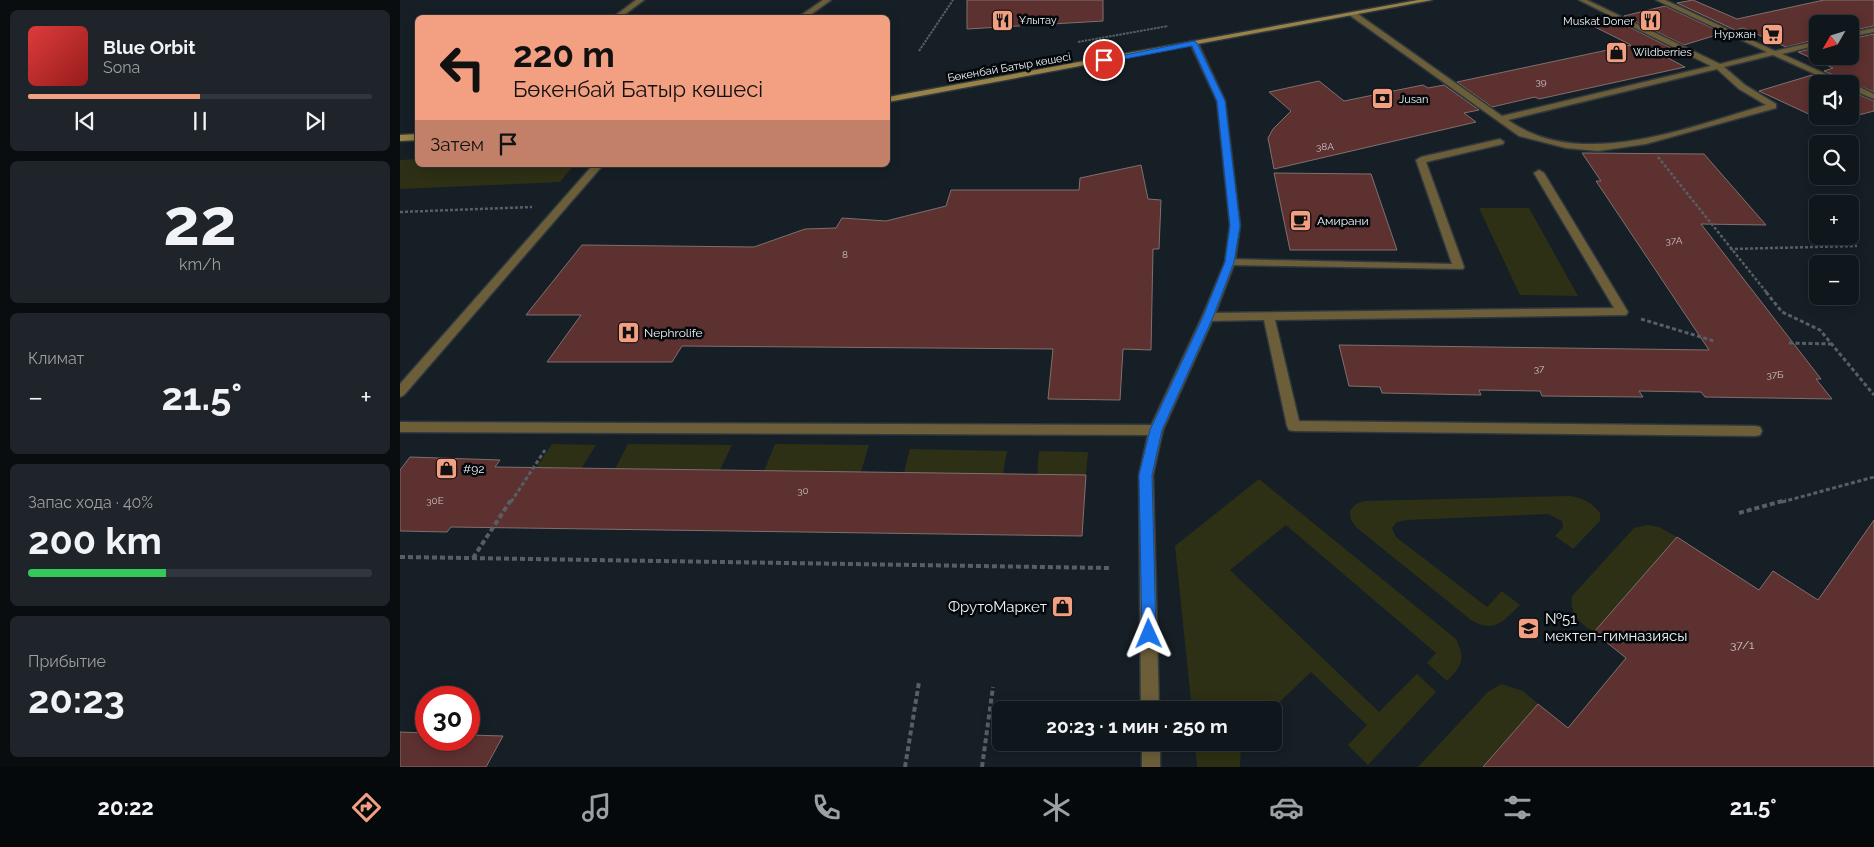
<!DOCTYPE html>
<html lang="ru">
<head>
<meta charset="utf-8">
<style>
	body { margin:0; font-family:Raleway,sans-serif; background:#1e2429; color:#f1f3f6; height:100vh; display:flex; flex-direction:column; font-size:19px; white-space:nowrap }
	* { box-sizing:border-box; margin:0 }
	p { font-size:16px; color:#9c9fa3 }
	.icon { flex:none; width:28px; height:28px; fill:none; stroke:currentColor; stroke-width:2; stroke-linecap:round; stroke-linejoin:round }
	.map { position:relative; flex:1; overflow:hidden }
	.panel { display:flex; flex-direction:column; gap:10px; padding:10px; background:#090d0f; width:400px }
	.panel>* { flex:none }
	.guide { position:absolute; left:15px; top:15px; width:475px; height:152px; border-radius:8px; box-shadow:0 2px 12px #0003,0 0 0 1px #30363b; background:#f3a082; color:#111; overflow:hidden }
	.needle { width:32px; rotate:231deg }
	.tools { position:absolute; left:1409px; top:15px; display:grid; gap:10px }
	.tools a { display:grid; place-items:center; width:50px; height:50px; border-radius:8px; background:#10171c; box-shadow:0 2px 12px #0003,0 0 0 1px #30363b; font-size:25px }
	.speed { position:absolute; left:15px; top:686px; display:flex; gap:10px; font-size:25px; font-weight:700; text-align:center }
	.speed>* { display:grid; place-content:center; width:65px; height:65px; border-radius:50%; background:#10171c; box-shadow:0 2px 12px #0003,0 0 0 1px #30363b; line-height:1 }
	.speed .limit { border:8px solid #d22; background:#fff; color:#111 }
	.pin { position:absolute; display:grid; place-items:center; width:42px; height:42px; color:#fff; margin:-21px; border:2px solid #fff; border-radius:50%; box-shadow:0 1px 5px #0007 }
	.me { position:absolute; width:55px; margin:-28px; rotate:359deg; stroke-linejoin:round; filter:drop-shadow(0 0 4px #0008) }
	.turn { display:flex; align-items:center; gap:18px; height:105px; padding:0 15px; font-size:22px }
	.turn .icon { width:65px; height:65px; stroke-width:2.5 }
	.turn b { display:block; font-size:35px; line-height:42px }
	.then { display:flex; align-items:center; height:48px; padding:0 15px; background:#0003; gap:10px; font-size:19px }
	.big { font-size:38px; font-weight:700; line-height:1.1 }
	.panel .card { flex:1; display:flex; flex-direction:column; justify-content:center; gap:8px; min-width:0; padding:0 18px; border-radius:8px; background:#1e2429 }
	.panel .dial { align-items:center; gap:0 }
	.dial b { font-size:65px; line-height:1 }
	.song { display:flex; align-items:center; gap:15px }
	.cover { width:60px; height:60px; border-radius:8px; background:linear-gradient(135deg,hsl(0 70% 55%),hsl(0 70% 35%)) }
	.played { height:5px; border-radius:2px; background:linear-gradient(90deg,#f3a082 50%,#30363b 50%) }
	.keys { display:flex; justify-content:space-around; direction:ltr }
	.heat { display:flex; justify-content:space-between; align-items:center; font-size:28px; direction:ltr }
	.charge { height:8px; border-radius:4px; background:linear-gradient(90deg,#34c759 40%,#30363b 0) }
	.trip { position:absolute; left:592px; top:701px; width:290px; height:50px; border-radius:8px; background:#10171c; box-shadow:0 2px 12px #0003,0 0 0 1px #30363b; font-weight:700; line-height:50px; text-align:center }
	.dock { display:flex; height:80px; justify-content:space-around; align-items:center; background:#06090b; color:#9c9fa3 }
	.dock .icon { width:35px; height:35px }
	.dock .on { color:#f3a082 }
	.dock b { font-size:22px; color:#f1f3f6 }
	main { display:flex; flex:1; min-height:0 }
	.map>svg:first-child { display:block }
	.green { fill:#2d3014 }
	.building { fill:#5d3130; stroke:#7f706f }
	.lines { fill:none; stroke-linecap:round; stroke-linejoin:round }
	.service-casing { stroke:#30393f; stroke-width:3 }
	.minor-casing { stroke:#30393f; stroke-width:3 }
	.secondary-casing { stroke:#30393f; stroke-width:3 }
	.path-far3 { stroke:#575f66; stroke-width:2; stroke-dasharray:2.5 1; stroke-linecap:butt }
	.path-far2 { stroke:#575f66; stroke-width:2.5; stroke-dasharray:3 2; stroke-linecap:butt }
	.path-far1 { stroke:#575f66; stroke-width:3; stroke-dasharray:4 2.5; stroke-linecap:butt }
	.path { stroke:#575f66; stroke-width:4; stroke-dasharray:5 3; stroke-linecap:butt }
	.service { fill:#6b5e39; fill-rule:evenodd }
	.minor { fill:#6b5e39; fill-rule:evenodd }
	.secondary { fill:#988245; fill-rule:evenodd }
	.route { fill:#1a73e8; stroke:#114b97 }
	.labels { text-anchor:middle; stroke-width:5; stroke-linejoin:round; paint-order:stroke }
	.number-label { font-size:10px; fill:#cac3c7 }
	.far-poi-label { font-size:11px; fill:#eef4f9; stroke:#05080b; text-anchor:start }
	.far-street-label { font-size:11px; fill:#eef4f9; stroke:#05080b }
	.poi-label { font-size:12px; fill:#eef4f9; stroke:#05080b; text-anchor:start }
	.near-number-label { font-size:12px; fill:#cac3c7 }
	.near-poi-label { font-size:15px; fill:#eef4f9; stroke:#05080b; text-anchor:end }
</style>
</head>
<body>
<main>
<section class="panel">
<div class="card">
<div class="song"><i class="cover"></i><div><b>Blue Orbit</b><p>Sona</p></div></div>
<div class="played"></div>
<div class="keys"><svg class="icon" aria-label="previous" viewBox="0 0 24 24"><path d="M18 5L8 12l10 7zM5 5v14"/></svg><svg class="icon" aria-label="pause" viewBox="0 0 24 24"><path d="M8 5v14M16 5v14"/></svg><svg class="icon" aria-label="next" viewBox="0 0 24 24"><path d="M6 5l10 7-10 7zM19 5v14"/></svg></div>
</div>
<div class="card dial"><b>22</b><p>km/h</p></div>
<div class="card"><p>Климат</p>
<div class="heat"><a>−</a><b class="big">21.5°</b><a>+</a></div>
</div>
<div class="card"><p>Запас хода · 40%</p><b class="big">200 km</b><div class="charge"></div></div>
<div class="card"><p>Прибытие</p><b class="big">20:23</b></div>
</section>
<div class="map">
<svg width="1474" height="767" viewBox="0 0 1474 767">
	<rect width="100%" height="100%" fill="#161f26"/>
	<path class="green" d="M17,159L18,165H174L160,182L0,189V160Z
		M1079,208H1129L1178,296L1120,295Z
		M152,444L196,445L181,469L136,468Z
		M228,444L332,445L320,470L215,469Z
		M375,444L469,445L461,472L364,471Z
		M510,449L607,451L603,474L504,473Z
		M639,451L688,452L686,475H637Z
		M859,479L1056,639C1066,660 1062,665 1047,681L1027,663L1036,653L886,525L830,570L979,712L1017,674L1036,692L968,765L948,745L967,725L911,672L871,710H792L775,546Z
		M1170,496C1183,498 1191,502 1200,513V521L1173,549L1155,536L1163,527L1162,521L1148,514L1007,520L997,522L992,528L996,537L1087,607L1102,591L1120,605C1103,621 1095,634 1071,620L957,528L951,520L950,511L956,504L965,501Z
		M1247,525L1259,527L1277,537L1194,632C1180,623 1169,614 1172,596L1234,528Z
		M1101,684L1123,691L1138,704L1083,767H1018L1088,692Z
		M795,743H841L840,767H797Z"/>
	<path class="building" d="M567,0H703V21L567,29Z
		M1293,0L1337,19L1424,0H1474V26L1450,31V24H1418V39L1386,47L1343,28L1335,30L1277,3Z
		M1265,6L1323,33L1284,45L1224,16Z
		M1212,18L1271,48L1257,52L1285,67L1139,99L1135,97L1092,107L1057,82L1231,45L1189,24Z
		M1474,34V92L1424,71L1433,68L1398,52L1418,47V56H1450V39Z
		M1412,75L1432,84H1418V116H1450V91L1474,101V111L1428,123L1359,91Z
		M919,81L944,101L1023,85L1028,88L1044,85L1079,110L1064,113L1076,122L874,169L868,138L873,129L891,111L869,92Z
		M1182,153L1304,154L1366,225L1301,224L1421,379H1416L1432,399L1305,397L1301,392L1239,391L1243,397L1142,396L1140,391L1079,390L1081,395L982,393L980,387L949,386L939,345L1309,350L1196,181H1201Z
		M741,165L748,199L761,200L759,249H753L751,350L723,349L720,400L648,399L653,349L282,346L272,362H147L181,315H126L182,245L354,247L405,229L436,228L442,218L486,221L546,206L551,190H679L680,178Z
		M874,173L971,174L997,250H890Z
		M10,457L100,460L95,467L686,475L682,536L51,527L47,532L0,531V470Z
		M1474,520V767H1083L1138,704L1168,728L1226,658L1194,632L1277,537L1359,590L1373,571L1418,600Z
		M0,732L26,733V740H69V735L103,736L86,767H0Z"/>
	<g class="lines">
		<defs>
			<path id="service" d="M1179,0H1187L1320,64L1367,52L1256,0H1265L1375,51L1418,41V45L1382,54L1448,84H1437L1373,55L1324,67L1345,85L1376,104V108L1246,144L1198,151L1166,148L1119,136L948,14L955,12L1102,116L1311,66ZM1317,69L1339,89L1366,105C1288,127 1181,172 1108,120Z
				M1474,28V32L1450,37V33Z
				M1449,84H1453L1474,94V99L1450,89Z
				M1100,139L1104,142L1103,144L1026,162L1064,267L1063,269L830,265L825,262L830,259L1052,264L1016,160L1021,157Z
				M193,165H203L4,395L0,397V384Z
				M1139,170L1144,173L1228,312L1226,315L875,320L899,421L1355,426L1360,427L1362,431L1360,435L1355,436L894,431L889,430L887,426L864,320L808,321L802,317L808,313L1214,308L1134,173Z
				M0,422L756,425L761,426L763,430L761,434L756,435L0,432Z"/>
			<path id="minor" d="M236,0H244L220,18H212Z
				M423,0H431L406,18H397Z
				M791,41L798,43L825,101L840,225L835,262L814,317L763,430L753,475L759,710H741L739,475L749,430L802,317L825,262L830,225L817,101L790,43Z
				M742,742H760V767H742Z"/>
			<path id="secondary" d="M1018,0H1032L488,102V97Z
				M18,134V140L0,141V135Z"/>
		</defs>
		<use href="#service" class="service-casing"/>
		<use href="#minor" class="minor-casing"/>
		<use href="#secondary" class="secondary-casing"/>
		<path class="path-far3" d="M678,42L768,26
			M519,51L553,0"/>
		<path class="path-far2" d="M1258,157L1367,293
			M0,212L132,207
			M1330,249L1457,246"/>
		<path class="path-far1" d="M1366,292L1382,312L1420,330L1474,395
			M1241,319L1314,341
			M1389,343L1432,344
			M111,502L145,450
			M1382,502L1474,477"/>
		<path class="path" d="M1339,513L1386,500
			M0,557L709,568
			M73,558L111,500
			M505,767L519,682
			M582,767L593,687"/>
		<use href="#service" class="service"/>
		<use href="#minor" class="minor"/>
		<use href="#secondary" class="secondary"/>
	</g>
	<path class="route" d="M794,41L797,43L825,101L840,226L834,262L813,317L762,430L752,475L756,634L754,639L749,641L744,639L742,634L739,475L750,430L803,317L825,262L830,226L817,101L792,46L704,63L700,60Z"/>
	<defs>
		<symbol id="restaurant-square" viewBox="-11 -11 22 22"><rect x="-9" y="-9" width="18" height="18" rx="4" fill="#f3a082" stroke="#05080b"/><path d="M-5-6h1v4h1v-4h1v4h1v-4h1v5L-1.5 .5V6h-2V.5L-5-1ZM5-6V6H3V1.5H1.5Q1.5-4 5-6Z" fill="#111"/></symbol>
		<symbol id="supermarket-square" viewBox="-11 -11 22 22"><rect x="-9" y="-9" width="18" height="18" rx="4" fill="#f3a082" stroke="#05080b"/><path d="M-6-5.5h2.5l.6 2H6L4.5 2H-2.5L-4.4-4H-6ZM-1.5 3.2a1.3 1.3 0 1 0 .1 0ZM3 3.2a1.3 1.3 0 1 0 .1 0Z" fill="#111"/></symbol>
		<symbol id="shop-square" viewBox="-11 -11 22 22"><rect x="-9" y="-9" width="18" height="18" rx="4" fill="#f3a082" stroke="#05080b"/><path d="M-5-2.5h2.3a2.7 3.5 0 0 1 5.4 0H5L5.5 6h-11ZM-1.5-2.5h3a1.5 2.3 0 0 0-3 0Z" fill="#111"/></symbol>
		<symbol id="bank-square" viewBox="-11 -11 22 22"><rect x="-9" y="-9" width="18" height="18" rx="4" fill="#f3a082" stroke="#05080b"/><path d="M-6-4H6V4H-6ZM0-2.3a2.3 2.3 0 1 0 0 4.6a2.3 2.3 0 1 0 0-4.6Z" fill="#111"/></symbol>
		<symbol id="cafe-square" viewBox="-11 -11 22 22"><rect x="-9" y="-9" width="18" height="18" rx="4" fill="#f3a082" stroke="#05080b"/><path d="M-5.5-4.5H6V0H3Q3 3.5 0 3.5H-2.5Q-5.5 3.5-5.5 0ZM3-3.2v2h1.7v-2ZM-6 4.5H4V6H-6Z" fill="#111"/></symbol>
		<symbol id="hospital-square" viewBox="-11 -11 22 22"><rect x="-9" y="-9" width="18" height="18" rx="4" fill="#f3a082" stroke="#05080b"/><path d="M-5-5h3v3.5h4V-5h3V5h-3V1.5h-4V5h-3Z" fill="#111"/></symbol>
		<symbol id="school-square" viewBox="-11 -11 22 22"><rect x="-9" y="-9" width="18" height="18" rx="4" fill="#f3a082" stroke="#05080b"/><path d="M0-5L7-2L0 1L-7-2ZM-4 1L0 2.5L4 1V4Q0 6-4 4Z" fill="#111"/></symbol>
	</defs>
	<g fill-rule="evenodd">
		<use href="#restaurant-square" x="590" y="8" width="25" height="25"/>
		<use href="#restaurant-square" x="1238" y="8" width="25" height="25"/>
		<use href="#supermarket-square" x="1360" y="22" width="25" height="25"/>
		<use href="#shop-square" x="1204" y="40" width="25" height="25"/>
		<use href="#bank-square" x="970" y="86" width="25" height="25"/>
		<use href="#cafe-square" x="888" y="208" width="25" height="25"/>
		<use href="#hospital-square" x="216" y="320" width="25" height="25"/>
		<use href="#shop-square" x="34" y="456" width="25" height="25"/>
		<use href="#shop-square" x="650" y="594" width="25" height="25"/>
		<use href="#school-square" x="1116" y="616" width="25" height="25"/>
	</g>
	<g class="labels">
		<g class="number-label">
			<text x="1141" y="85">39</text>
			<text x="925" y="150">38А</text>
			<text x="1274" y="244">37А</text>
			<text x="445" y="258">8</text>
			<text x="1139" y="372">37</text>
			<text x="1375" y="378">37Б</text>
			<text x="403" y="494">30</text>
			<text x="35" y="504">30Е</text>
		</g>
		<g class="far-poi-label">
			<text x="619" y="24">Ұлытау</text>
			<text x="1234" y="25" text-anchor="end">Muskat Doner</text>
			<text x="1356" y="38" text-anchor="end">Нуржан</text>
			<text x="1233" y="56">Wildberries</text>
			<text x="999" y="103">Jusan</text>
		</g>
		<g class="far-street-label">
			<text transform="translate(609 67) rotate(-10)" y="4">Бөкенбай Батыр көшесі</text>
		</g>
		<g class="poi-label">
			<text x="917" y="225">Амирани</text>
			<text x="244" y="337">Nephrolife</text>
			<text x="63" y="473">#92</text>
		</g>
		<g class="near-number-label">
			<text x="1342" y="649">37/1</text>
		</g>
		<g class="near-poi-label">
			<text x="647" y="612">ФрутоМаркет</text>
			<text x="1145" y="624" text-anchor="start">№51<tspan x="1145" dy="17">мектеп-гимназиясы</tspan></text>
		</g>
	</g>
</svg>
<div class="tools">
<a><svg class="needle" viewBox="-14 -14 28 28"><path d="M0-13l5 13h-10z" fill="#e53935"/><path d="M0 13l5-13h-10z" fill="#9c9fa3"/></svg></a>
<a><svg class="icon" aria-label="sound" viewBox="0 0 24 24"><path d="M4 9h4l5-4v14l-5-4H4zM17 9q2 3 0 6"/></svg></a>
<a><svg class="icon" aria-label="search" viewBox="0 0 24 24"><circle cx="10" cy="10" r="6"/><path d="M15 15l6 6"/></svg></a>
<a>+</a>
<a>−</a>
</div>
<div class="speed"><div class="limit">30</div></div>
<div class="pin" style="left:704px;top:60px;background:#d93025"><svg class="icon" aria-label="arrive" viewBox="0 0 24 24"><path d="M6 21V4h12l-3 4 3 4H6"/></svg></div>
<svg class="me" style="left:749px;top:634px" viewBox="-20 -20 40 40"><path d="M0-17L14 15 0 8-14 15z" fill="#1a73e8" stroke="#fff" stroke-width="4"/></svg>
<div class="trip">20:23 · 1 мин · 250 m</div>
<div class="guide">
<div class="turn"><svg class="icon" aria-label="left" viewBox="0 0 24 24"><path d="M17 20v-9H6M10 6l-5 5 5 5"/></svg><div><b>220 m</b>Бөкенбай Батыр көшесі</div></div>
<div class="then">Затем<svg class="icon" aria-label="arrive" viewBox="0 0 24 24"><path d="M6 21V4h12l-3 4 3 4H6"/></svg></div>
</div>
</div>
</main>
<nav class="dock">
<b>20:22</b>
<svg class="icon on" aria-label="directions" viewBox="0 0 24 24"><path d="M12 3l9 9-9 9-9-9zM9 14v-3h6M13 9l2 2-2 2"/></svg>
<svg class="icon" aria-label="music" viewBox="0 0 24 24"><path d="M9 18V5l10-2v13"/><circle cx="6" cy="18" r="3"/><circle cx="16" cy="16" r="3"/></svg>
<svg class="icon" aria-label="phone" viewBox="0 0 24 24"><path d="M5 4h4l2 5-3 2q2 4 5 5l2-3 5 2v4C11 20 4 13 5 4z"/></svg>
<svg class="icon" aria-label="climate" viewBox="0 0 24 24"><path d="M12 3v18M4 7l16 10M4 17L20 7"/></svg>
<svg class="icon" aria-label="car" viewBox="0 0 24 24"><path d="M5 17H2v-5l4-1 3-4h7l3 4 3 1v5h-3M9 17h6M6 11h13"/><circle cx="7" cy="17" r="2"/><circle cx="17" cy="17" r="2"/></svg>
<svg class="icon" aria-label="filters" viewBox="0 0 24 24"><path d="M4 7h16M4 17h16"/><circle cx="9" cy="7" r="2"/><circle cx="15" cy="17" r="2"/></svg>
<b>21.5°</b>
</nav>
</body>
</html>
